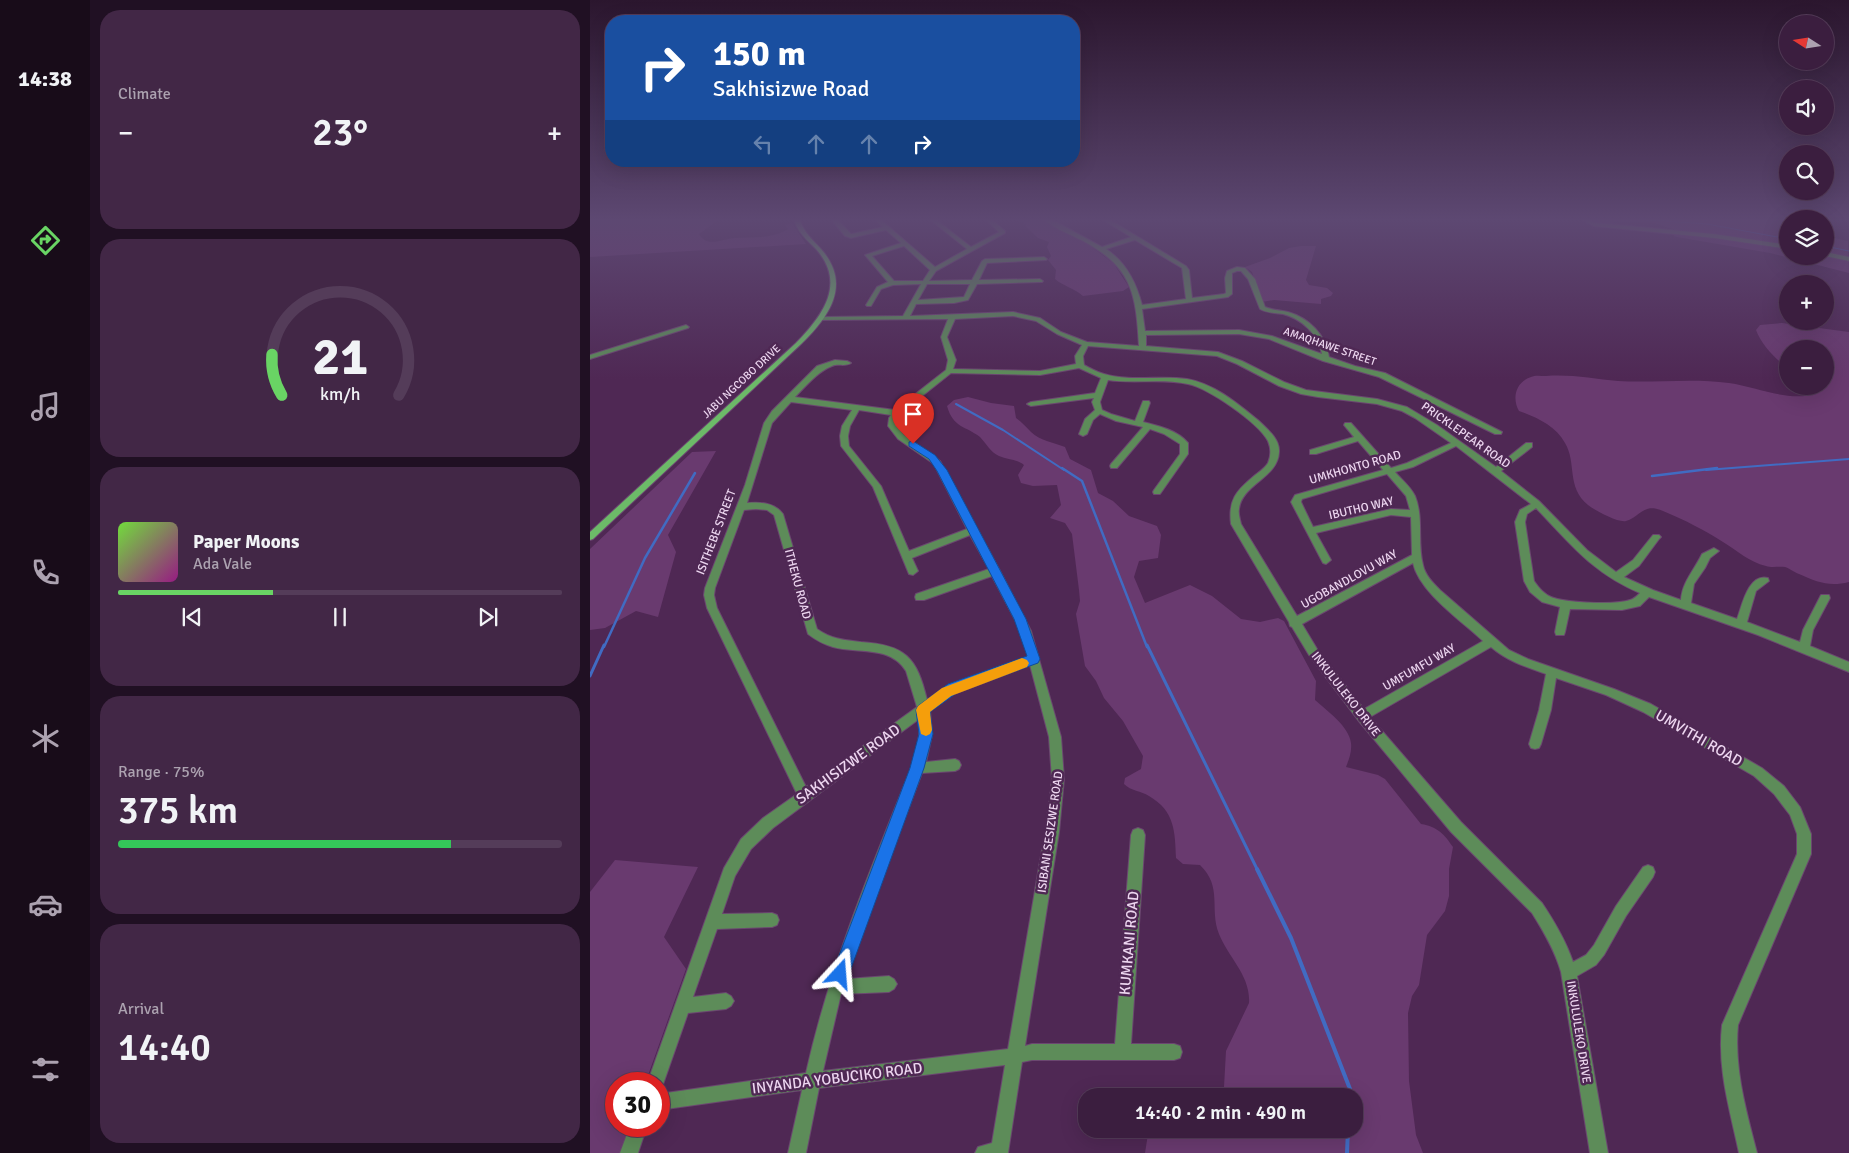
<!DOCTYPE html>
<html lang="en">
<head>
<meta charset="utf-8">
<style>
	body { margin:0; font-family:Signika,sans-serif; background:#422746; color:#f1f3f6; height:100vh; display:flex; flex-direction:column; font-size:19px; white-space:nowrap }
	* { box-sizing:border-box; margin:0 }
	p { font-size:16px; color:#aca2b0 }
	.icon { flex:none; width:28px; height:28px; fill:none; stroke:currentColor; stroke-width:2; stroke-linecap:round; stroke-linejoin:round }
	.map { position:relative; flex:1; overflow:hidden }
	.side { display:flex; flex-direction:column; gap:10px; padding:10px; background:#201023; width:500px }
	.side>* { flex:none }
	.hud { position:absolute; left:15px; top:15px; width:475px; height:152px; border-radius:20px; box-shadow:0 5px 20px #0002,0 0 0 1px #543c59; background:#1a4fa0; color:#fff; overflow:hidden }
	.needle { width:32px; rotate:282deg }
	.controls { position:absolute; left:1189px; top:15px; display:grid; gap:10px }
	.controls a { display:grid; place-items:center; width:55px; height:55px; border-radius:50%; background:#3b1e3f; box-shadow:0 5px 20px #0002,0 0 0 1px #543c59; font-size:25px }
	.speed { position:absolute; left:15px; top:1072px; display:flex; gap:10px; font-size:25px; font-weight:700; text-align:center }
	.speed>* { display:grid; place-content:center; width:65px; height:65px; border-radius:50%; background:#3b1e3f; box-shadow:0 5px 20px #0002,0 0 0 1px #543c59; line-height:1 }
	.speed .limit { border:8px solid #d22; background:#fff; color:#111 }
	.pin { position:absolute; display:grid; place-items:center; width:42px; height:42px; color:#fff; margin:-51px -21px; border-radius:50% 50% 50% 0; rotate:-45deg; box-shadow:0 0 5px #0007 }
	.pin .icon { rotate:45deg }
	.me { position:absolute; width:55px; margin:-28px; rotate:19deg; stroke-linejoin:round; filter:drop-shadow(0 0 4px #0008) }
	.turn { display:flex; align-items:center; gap:18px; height:105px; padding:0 25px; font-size:22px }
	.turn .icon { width:65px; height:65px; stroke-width:2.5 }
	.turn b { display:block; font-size:35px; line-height:42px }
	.lanes { display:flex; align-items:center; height:48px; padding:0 25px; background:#0003; justify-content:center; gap:25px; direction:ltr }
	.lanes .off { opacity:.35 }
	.big { font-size:38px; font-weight:600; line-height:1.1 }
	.side .tile { flex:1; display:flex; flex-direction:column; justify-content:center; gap:8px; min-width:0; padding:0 18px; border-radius:20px; background:#422746 }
	.side .dial { align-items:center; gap:0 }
	.dial svg { height:130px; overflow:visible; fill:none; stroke:#543c59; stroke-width:7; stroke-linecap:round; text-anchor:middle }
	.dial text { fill:#f1f3f6; stroke:none }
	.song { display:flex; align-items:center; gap:15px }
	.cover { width:60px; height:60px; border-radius:8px; background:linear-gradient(135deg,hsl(100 70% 55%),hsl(310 70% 35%)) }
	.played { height:5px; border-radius:2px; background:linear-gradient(90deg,#69d464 35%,#543c59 35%) }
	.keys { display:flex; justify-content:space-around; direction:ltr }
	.heat { display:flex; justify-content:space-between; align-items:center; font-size:28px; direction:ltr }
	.charge { height:8px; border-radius:4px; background:linear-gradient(90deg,#34c759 75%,#543c59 0) }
	.trip { position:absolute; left:488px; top:1088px; width:285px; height:50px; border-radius:20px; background:#3b1e3f; box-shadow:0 5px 20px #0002,0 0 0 1px #543c59; font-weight:600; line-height:50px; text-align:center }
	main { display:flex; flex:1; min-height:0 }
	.menu { display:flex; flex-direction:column; width:90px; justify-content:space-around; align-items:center; background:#180c19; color:#aca2b0 }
	.menu .icon { width:35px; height:35px }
	.menu .selected { color:#69d464 }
	.menu b { font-size:22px; color:#f1f3f6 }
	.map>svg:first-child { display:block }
	.green { fill:#693a6f }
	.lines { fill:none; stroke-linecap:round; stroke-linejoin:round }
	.stream-far4 { stroke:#416bc2; stroke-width:1 }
	.stream-far3 { stroke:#416bc2; stroke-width:2 }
	.stream-far2 { stroke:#416bc2; stroke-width:2.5 }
	.stream-far1 { stroke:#416bc2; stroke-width:3 }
	.stream { stroke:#416bc2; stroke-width:4 }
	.street-casing { stroke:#6b4770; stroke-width:2 }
	.secondary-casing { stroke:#6b4770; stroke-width:2 }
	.street { fill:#5d8c59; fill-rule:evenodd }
	.secondary { fill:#6cba68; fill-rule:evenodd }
	.route { fill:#1a73e8; stroke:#114b97 }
	.slow { fill:#f59e0b }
	.labels { text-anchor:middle; stroke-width:5; stroke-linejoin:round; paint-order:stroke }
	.far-street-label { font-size:11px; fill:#edd6f0; stroke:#4f2854 }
	.street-label { font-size:12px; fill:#edd6f0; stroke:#4f2854 }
	.near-street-label { font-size:15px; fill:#edd6f0; stroke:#4f2854 }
</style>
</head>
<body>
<main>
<nav class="menu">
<b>14:38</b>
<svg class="icon selected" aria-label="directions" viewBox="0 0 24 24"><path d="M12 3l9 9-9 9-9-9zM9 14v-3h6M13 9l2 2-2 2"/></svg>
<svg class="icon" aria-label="music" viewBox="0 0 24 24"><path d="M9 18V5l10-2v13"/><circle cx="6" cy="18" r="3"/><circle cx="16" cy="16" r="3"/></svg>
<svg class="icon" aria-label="phone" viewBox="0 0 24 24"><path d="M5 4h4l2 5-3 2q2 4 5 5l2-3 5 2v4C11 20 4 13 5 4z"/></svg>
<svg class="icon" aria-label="climate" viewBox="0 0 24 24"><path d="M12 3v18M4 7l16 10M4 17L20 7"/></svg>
<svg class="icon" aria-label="car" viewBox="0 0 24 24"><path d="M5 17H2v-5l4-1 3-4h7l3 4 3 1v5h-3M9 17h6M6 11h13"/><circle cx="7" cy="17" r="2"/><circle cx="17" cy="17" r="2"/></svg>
<svg class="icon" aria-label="filters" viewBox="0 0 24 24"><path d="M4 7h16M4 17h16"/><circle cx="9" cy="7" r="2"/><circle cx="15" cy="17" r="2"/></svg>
</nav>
<section class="side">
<div class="tile"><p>Climate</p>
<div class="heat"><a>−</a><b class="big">23°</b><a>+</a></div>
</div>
<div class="tile dial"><svg viewBox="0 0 100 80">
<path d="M14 69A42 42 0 1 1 86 69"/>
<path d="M14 69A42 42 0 0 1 8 44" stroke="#69d464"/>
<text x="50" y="56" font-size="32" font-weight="700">21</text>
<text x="50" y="72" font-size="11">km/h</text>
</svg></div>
<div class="tile">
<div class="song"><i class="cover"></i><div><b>Paper Moons</b><p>Ada Vale</p></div></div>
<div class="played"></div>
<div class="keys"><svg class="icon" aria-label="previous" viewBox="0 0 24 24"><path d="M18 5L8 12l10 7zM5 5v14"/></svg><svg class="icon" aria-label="pause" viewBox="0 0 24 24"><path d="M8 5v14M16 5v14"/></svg><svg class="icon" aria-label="next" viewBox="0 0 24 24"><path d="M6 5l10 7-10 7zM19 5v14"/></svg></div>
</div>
<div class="tile"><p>Range · 75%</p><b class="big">375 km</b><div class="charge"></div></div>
<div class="tile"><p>Arrival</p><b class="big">14:40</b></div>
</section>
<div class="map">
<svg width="1259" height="1153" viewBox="0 0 1259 1153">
	<rect width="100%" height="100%" fill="#4f2854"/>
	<path class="green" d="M0,218H131L109,234C117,248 132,239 145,238C163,237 182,239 198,229L195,225L202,223L216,244L0,257Z
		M424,218H450L498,244L524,264L539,287L533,291L493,296C484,288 473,286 465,279L466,270L458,260L461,256L457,247L459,242L448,238L435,226L436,224Z
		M995,218H1194L1197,219L1198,256H1235V236L1258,241L1259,273L1180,253L1087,237L1084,236L1085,230L1065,223L1025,221L1021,225L1004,223Z
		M711,246H726L716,280L719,285L737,288L743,293L741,296L731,299V304L684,300L672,302L662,272L655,267L680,258L699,248Z
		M1192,323L1259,332V582C1239,587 1227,582 1209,574C1204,572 1199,568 1195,567C1189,566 1182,568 1176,566C1159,562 1148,551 1133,542C1114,530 1095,520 1073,511C1053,502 1049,518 1036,521C1028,523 1004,510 998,505C976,487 987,463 975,443C966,426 946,417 929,411C922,399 925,382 941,377C945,375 951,376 956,376C981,374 1004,379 1028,381C1065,383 1103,378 1139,383C1168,387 1196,402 1226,394L1227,392V386H1235V349H1198L1197,367C1185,359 1171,344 1166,330L1170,325Z
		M378,397L401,403L424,406L426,418C432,422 436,427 441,432C449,440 464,443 475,447L480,459L501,470L508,493L523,501L539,516L567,526L571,535L568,558L549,561L544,577L555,603L600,585L622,596L651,619L670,622L688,618L694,621L726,681L725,700C737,711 759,726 761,743C762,752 759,759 756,767L788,775L795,779L831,824C848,827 854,834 863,847L859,869V896L855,911L837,935L829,985L822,996L818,1013L819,1081L826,1135L833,1153H555L558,1134L580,1137L600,1129H764V1096H630L634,1087L636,1051L659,1003C661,976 638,957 629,934C619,909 633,887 610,865L593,864L586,858C585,832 585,811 559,796C551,791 541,791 534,784L535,778L551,769L553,756L533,721L514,698L506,681L495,666L486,614L490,601L489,590L482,534L475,523L460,518L471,505L467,485L443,486L431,483L428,475L434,465C427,459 418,460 409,456C400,452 396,443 390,437C376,426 363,428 357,406L364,400Z
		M126,451L78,535L86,552L68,617L46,611L15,628L0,630V549L102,452Z
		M25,860L108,867L74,937L96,969L55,1084H26V1126H40L30,1153H0V892Z"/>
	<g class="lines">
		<path class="stream-far4" d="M1033,218L1117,224L1198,239
			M1235,246L1259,251"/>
		<path class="stream-far3" d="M366,404L413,430L474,470
			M1116,470L1259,459"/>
		<path class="stream-far2" d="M472,468L492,481L557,647
			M1062,476L1127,468
			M14,647L55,558L105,473"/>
		<path class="stream-far1" d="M557,645L668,871
			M0,676L14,645"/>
		<path class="stream" d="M667,869L701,938L760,1089V1096
			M757,1153L758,1129"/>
		<defs>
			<path id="street" d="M240,218H246L261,234L293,227L283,218H289L345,267L377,249L338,218H344L381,247L409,232L394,218H400L415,231V233L346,271L339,281L382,280L392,261L395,259L454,257L457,259L456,260L397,263L389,280L450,279L453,281L452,282L387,284L378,300L364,303L326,304L320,316L423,312L450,318L471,332L497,342L549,346C546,293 542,267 493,241C479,234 463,228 452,218H459L512,247L541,237L510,218H517L596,266L599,270L602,298L634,294L636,293L635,278L637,271L647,267L655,268L665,279L675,307C682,310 690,310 698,312C719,318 736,335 739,357L765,366L795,373L912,432L911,434H905L789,377L733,361L679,339L649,334L556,335V346L628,352L652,361L694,382L716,390L787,399L817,407L847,425L906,467L936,443H942V447L911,471L949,501L997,550L1026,572L1043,560L1063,535H1069L1071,537L1069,539L1049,566L1034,577L1063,590L1091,600C1092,582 1105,569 1112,554L1124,548L1129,551L1120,558L1115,568L1104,584L1101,603L1147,619C1152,606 1158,573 1178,578L1179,581L1166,591L1157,622L1210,642L1213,630L1231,595H1239L1240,598L1223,630L1220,646L1259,662V672L1168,635L1059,597L1050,606L1032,610L980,609L975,632L974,635H966L965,632L970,607L952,602L940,592L934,581L925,522L930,510L941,504L866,446L823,467L805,472C811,479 821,487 825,496C834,518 827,542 833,565C835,575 843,583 850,590L919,650L938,659L1024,689L1061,704L1172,768L1194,786L1210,807L1221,834V854L1148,1025C1144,1069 1156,1110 1167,1153H1149C1140,1110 1127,1069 1132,1025L1207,854V834L1200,815L1184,794L1164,776L1053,712L1016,695L966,678L961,710L951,744L949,748L945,749L941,748L939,744L949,710L956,674C936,667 917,661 901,647L780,717L871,822L952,903C964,921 976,941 983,962L996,955L1004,945L1026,906L1053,867L1058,865L1063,867L1065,872L1063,877L1036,916L1014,955L1006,965L987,976L1018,1153H1000L971,972C965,951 954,932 942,913L861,832L768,720L719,655L702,627L700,626L699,622L641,524C638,500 646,491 664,476C669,472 675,468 678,463C681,456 681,448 678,441C668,422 618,388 598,384C572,378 544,384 518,380L510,402L512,410L521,414L545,421L553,401H559L560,403L553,422C569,426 587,430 598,443V454L570,494H564L563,492L564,490L590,454V444L574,434L560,429L527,468H521L520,466L521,464L553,427L526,421L510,414L503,420L497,434L493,436L489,434L495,419L505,410L502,402L504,398L441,406L437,404L441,402L505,393L511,378L489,368L450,375L361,373L312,412L307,418L306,426L314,435L350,461L410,571L441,631L471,737L474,779L469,832L435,1046L442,1044H525L541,835L543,830L548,828L553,830L555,835L541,1044H584L590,1046L592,1052L590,1058L584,1060H442L432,1062L418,1153H385L388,1147L402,1143L415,1065L229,1088L216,1153H198L212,1090L69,1110V1094L216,1073C239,969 280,870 320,771C326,753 331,738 329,719L183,828L161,849L145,876L132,914L182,913L187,915L189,920L187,925L182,927L127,929L103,997L136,993L141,996L144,1001L141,1006L136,1009L98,1013L71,1090L69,1091V1084H57L134,868L151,839L173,818L207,794L117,608L114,595L115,588L155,485L174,423L182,411L227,366L245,360L257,361L261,363C255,367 248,363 242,366C227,372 216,386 205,397L305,410L356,370L358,360L351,337L358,319L229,320V318L231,317L313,316L331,284L303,285L291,289L281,306H277L276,305L287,287L298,282L275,255L311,243L296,230L261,238L255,236ZM545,240L592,268L596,299L552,305C546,282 536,262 516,249ZM314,246L340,270L333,281H304L282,256ZM647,271H651L658,279L670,309C677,313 685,313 693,314C712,319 728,334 732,354L682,336L649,330L555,331L552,309L638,297L642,294V273ZM337,284H380L374,297L328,300ZM423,316L446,321L467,334L492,345L485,356L486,364L450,371L363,369L366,360L357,337L365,319ZM498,346L627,356L647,364L689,386L711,394L728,397L787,404L812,411L825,418L861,443L817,463L801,468L761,423H755L754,425L764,437L720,450V454H726L768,441L793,470L705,495L701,502L733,563L736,564L741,560L726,533L801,515L821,517L822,555L707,616L651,524C650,519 648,514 649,509C652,484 688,478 689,452C690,439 677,429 669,421C648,404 625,384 597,379C570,375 541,382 514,374C507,372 500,368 494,365L493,356ZM201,402L262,410L252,426L250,436L251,446L283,487L319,574L323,575L328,571L322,558L380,535L399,569L326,594L325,597L326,600H334L402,576L431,631L438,657L353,689L337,700C327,657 315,645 271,642C254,640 241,639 227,629L193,514C184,502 170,502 157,503L182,423ZM269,410L301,415L299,418L298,426L308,439L344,464L377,529L319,551L291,486L259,446L258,436L260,426ZM797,474L816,496L820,510L801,509L723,527L711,502L712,499ZM946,508C980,543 1002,573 1050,593C1047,596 1044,599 1040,600C1026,605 975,603 961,597C954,594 948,587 944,581L935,522L937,514ZM166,509L177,510L184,515L218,634C226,640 233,644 243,647C268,654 300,645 316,671L327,707L216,787L127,608L124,595L125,588L154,510ZM823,563C829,592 872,621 893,641L774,709L727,649L712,624ZM440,665L459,737L462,779L455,832L418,1049L233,1071L251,994L299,992L304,989L307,984L304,979L299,976L256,979L282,904L332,773L365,771L369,769L371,765L369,761L365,759L336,762L342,735L340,711L361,695Z
				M989,218H996L1005,223L1018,224L1124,234L1198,245V249L1124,238L1004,226Z
				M1235,252L1259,257V261L1235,256Z
				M96,325L99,327L98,328L0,359V355Z
				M40,1126H57L48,1153H30Z"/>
			<path id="secondary" d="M204,218H210C212,231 223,240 231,249C263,285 238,318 210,345L3,539L0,540V532L206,343C232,316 257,284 226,249C217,240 206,231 204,218Z"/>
		</defs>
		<use href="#street" class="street-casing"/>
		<use href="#secondary" class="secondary-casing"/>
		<use href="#street" class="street"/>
		<use href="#secondary" class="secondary"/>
	</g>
	<linearGradient id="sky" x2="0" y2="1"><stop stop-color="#2b162e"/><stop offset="0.58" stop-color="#5d4872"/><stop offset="1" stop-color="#5d4872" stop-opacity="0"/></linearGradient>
	<rect width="1259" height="379" fill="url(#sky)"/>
	<path class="route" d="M323,441L345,455L357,470L436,619L450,659L448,663L368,692L340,712L343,734L334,768L259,974L256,981L250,983L244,981L242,974L320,768L329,734L326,710L328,706L358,684L437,656L424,619L347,471L339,459L319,446V442Z"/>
	<path class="slow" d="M432,658L437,660L439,663L437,667L361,696L340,712L342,730L340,734L336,736L331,734L326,710L328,706L352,688Z"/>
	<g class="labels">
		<g class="far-street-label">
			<text transform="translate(740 346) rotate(19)" y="4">AMAQHAWE STREET</text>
			<text transform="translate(151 381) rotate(-43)" y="4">JABU NGCOBO DRIVE</text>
		</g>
		<g class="street-label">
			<text transform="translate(876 435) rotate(35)" y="4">PRICKLEPEAR ROAD</text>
			<text transform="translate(765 467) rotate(-16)" y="4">UMKHONTO ROAD</text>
			<text transform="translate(771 508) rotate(-13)" y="4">IBUTHO WAY</text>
			<text transform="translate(126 532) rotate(-69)" y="4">ISITHEBE STREET</text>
			<text transform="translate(759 579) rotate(-29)" y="4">UGOBANDLOVU WAY</text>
			<text transform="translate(208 584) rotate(75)" y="4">ITHEKU ROAD</text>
			<text transform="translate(829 667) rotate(-30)" y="4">UMFUMFU WAY</text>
			<text transform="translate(756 694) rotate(52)" y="4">INKULULEKO DRIVE</text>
			<text transform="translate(460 832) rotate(-82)" y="4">ISIBANI SESIZWE ROAD</text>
			<text transform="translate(989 1032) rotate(81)" y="4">INKULULEKO DRIVE</text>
		</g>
		<g class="near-street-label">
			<text transform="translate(1109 738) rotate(30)" y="5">UMVITHI ROAD</text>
			<text transform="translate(258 764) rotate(-36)" y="5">SAKHISIZWE ROAD</text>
			<text transform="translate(539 943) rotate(-85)" y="5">KUMKANI ROAD</text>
			<text transform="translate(247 1078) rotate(-7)" y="5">INYANDA YOBUCIKO ROAD</text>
		</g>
	</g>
</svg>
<div class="controls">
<a><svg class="needle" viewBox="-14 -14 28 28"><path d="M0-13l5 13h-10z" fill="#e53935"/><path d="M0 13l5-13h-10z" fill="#aca2b0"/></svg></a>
<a><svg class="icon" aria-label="sound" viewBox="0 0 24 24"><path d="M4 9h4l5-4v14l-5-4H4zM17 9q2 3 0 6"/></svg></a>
<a><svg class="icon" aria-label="search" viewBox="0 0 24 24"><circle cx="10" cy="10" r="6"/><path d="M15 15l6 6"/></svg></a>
<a><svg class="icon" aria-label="layers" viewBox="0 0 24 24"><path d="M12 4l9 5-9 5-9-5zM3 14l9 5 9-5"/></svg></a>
<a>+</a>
<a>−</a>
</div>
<div class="speed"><div class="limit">30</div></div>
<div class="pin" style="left:323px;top:444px;background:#d93025"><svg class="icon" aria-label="arrive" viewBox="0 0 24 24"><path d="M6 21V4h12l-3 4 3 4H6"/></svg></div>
<svg class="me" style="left:250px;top:974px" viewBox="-20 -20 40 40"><path d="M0-17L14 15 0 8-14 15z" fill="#1a73e8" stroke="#fff" stroke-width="4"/></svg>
<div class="trip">14:40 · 2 min · 490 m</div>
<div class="hud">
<div class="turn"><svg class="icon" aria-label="right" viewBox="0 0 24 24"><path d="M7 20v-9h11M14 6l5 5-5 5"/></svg><div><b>150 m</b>Sakhisizwe Road</div></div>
<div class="lanes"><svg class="icon off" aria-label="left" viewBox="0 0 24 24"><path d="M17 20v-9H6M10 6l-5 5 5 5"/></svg><svg class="icon off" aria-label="ahead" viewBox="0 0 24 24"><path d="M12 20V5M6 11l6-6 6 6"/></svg><svg class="icon off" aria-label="ahead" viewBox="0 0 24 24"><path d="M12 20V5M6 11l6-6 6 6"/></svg><svg class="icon" aria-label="right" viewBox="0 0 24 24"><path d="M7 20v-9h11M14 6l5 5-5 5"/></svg></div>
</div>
</div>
</main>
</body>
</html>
